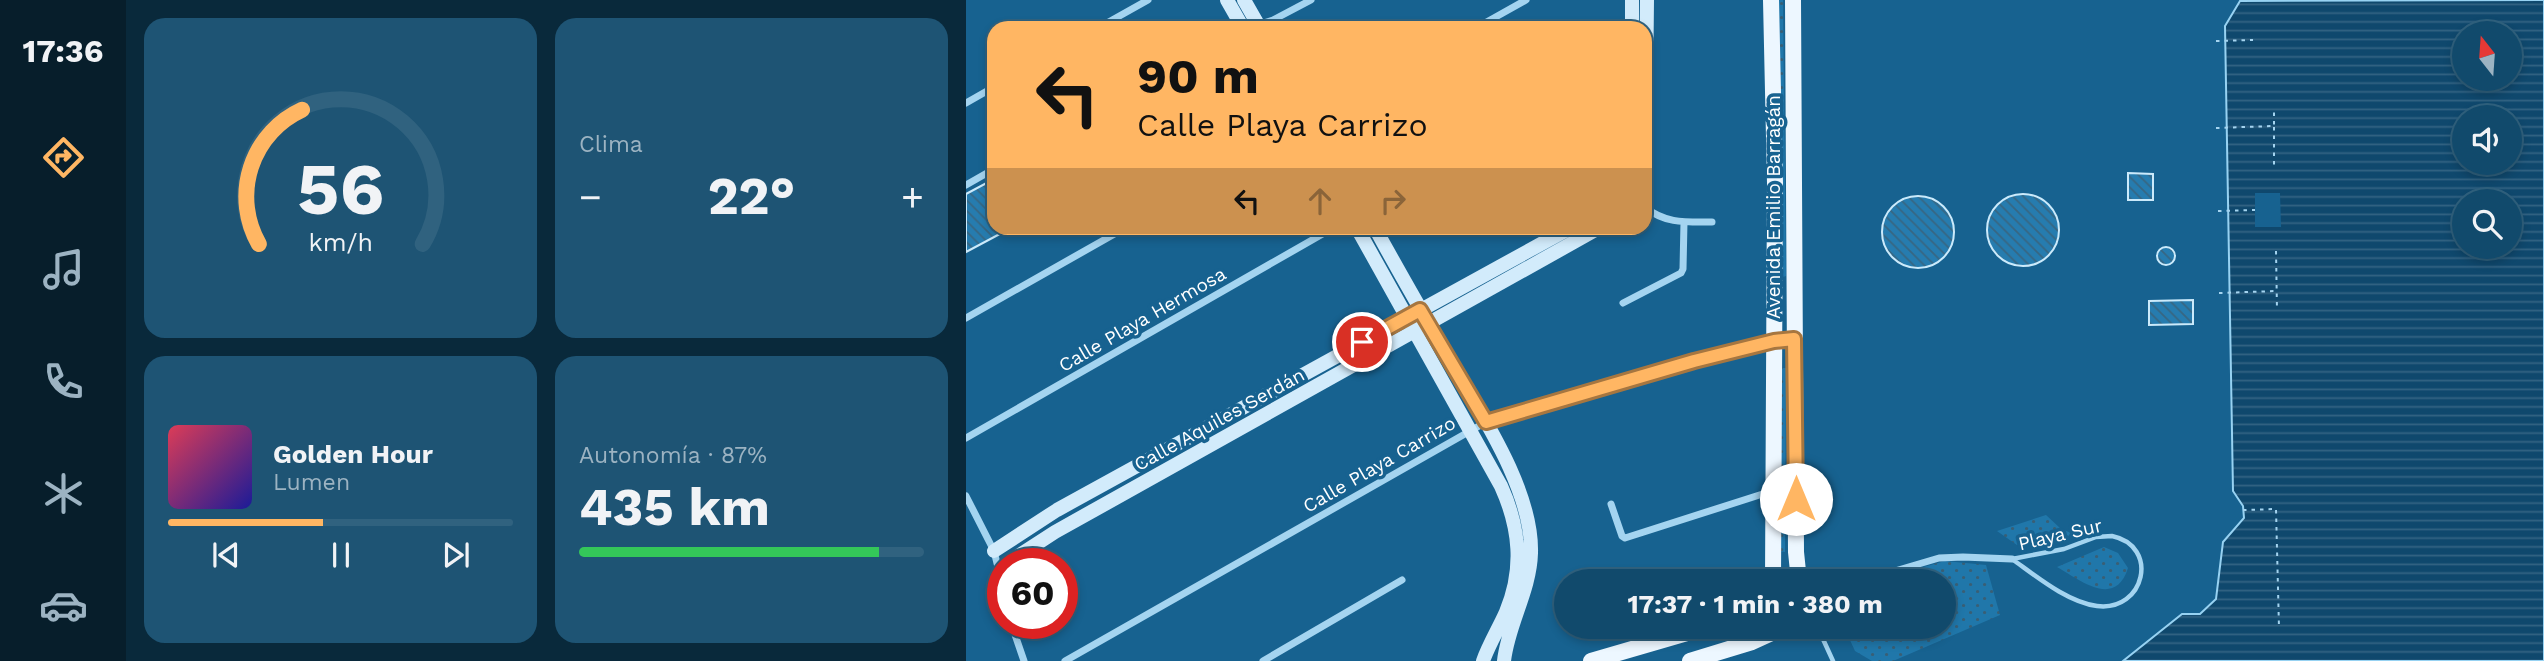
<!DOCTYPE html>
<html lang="es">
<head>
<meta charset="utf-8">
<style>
	body { margin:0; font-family:"Work Sans",sans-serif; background:#1e5474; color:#f1f3f6; height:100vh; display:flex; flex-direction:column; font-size:26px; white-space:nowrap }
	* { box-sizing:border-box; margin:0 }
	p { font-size:23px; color:#9cb3c2 }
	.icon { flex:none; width:38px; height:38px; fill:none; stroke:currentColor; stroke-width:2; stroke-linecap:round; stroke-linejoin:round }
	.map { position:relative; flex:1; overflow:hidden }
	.details { display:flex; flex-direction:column; gap:18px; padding:18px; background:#09293b; width:840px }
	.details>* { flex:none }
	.banner { position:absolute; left:21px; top:21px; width:665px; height:214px; border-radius:21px; box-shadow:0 4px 10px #0003,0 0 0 2px #30627f; background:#ffb663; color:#111; overflow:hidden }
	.needle { width:46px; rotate:343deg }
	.controls { position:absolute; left:1486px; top:21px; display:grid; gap:14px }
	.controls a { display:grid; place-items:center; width:70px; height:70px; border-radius:50%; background:#114a6c; box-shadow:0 4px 10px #0003,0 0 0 2px #30627f; font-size:35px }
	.speed { position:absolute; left:21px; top:548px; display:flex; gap:14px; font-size:35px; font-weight:700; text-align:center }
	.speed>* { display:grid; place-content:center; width:91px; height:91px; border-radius:50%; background:#114a6c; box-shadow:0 4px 10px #0003,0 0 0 2px #30627f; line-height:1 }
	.speed .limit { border:10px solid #d22; background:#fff; color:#111 }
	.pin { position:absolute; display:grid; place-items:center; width:60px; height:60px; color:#fff; margin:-30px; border:4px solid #fff; border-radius:50%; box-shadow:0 2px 7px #0007 }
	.me { position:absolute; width:77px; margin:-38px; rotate:0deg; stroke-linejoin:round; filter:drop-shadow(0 0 5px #0008) }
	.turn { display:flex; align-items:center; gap:24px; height:147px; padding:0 35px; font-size:32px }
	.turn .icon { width:91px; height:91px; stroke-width:2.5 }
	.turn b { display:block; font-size:49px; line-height:60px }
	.lanes { display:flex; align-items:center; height:66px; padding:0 35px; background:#0003; justify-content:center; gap:35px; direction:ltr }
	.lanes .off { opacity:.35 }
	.big { font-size:52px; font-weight:700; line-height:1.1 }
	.details .card { flex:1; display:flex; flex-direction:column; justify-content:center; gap:10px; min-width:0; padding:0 24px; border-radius:21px; background:#1e5474 }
	.details .dial { align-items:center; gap:0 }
	.dial svg { height:182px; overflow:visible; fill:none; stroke:#30627f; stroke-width:7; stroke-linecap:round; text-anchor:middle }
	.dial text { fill:#f1f3f6; stroke:none }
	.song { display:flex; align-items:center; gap:21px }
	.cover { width:84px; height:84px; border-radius:10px; background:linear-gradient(135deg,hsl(350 70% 55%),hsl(240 70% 35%)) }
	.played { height:7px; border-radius:4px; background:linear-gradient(90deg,#ffb663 45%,#30627f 45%) }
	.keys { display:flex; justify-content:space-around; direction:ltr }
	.heat { display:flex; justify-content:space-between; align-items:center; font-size:38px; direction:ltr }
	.charge { height:10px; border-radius:5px; background:linear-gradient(90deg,#34c759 87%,#30627f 0) }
	.details .tiles { flex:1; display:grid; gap:18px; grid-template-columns:repeat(2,1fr) }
	.trip { position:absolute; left:588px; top:569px; width:402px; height:70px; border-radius:35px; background:#114a6c; box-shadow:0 4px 10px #0003,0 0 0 2px #30627f; font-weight:700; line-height:70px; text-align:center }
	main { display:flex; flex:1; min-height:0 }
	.menu { display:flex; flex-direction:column; width:126px; justify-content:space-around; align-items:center; background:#071e2b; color:#9cb3c2 }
	.menu .icon { width:49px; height:49px }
	.menu .current { color:#ffb663 }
	.menu b { font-size:32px; color:#f1f3f6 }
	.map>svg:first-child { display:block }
	.grass { fill:url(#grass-dots) }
	.water { fill:url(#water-rules); stroke:#97d2f2; stroke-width:2; fill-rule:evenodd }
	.pier { fill:#176290 }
	.building { fill:url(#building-back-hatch); stroke:#cbeafb; stroke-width:2 }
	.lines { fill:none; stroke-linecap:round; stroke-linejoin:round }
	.path { stroke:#a4d4f0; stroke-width:2; stroke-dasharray:3.5 5; stroke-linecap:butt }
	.lane { stroke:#a4d4f0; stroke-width:4.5 }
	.street { stroke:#a4d4f0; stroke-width:7 }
	.secondary { stroke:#d2ebfb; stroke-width:14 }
	.primary { stroke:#edf7ff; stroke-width:16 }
	.route-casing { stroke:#a67640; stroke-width:18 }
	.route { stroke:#ffb663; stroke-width:12 }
	.labels { text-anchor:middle; stroke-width:7; stroke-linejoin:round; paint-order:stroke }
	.street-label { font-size:19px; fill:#fff; stroke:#176290 }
</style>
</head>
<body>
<main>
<nav class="menu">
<b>17:36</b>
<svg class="icon current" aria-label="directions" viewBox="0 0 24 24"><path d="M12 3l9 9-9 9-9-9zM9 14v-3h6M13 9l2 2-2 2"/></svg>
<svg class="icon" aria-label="music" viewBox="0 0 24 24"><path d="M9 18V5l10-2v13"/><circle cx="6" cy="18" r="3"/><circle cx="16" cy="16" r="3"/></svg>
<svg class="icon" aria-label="phone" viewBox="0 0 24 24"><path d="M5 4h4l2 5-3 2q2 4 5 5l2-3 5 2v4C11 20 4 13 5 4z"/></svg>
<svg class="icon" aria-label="climate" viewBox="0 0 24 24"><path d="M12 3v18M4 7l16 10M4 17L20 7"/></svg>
<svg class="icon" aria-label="car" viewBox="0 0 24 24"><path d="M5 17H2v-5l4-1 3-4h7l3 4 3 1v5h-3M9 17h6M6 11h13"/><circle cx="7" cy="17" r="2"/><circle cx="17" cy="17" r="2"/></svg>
</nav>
<section class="details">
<div class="tiles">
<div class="card dial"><svg viewBox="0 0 100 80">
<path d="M14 69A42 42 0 1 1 86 69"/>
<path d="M14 69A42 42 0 0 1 33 10" stroke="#ffb663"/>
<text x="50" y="56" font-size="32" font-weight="700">56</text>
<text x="50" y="72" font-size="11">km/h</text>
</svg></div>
<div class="card"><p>Clima</p>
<div class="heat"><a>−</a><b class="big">22°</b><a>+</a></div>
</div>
<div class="card">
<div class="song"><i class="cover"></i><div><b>Golden Hour</b><p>Lumen</p></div></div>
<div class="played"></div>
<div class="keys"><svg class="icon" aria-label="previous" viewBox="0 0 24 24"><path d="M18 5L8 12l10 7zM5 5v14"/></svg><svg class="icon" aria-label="pause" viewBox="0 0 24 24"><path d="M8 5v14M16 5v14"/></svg><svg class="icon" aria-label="next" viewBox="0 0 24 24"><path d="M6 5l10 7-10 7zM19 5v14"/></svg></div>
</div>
<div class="card"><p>Autonomía · 87%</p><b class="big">435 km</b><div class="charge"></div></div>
</div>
</section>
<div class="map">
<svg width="1578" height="661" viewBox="0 0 1578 661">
	<defs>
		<pattern id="grass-dots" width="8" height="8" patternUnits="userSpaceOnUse" patternTransform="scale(1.75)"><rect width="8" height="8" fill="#2077aa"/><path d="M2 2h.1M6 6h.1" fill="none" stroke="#385f76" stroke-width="1.8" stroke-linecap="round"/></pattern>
		<pattern id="water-rules" width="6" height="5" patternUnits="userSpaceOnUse" patternTransform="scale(1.75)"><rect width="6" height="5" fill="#0f486d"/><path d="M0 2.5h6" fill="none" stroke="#336383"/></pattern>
		<pattern id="building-back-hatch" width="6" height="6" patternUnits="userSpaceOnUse" patternTransform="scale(1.75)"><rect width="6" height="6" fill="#267caf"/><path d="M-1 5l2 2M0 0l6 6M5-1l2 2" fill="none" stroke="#376682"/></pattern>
	</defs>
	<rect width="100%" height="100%" fill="#176290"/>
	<path class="grass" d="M809,0H817L820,276L814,278Z
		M812,368H820L819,552L812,551Z
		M1080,515L1095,529L1108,534L1078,543L1051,545L1031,531Z
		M1138,547L1152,553L1162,568C1149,609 1114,580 1091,567Z
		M979,561L1020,565L1034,615L927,661H906L889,651L878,627L978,626V581H908Z"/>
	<path class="water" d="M1578,0V661H1157L1216,614H1234L1250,599L1257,542L1278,518L1277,506L1267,491L1259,26L1274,1ZM1498,33H1544V79H1498ZM1498,117H1544V163H1498ZM1498,201H1544V247H1498Z"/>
	<path class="pier" d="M1289,193H1314L1315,227H1289Z"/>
	<path class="building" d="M1162,173L1187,174V200H1162Z
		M28,179V228H45L0,252V194Z
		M1021 230a36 36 0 1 1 72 0a36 36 0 1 1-72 0Z
		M916 232a36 36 0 1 1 72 0a36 36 0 1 1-72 0Z
		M1191 256a9 9 0 1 1 18 0a9 9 0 1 1-18 0Z
		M1227,300V324L1183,325V301Z"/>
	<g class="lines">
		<path class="path" d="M1250,41L1287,40
			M1308,127V168
			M1250,128L1308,126V112
			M1252,211L1289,210
			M1310,251L1311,310
			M1253,293L1310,291
			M1277,510L1310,509L1313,628"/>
		<path class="lane" d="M1146,536C1194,546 1179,612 1131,606C1101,602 1070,576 1046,559L1098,549L1130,537Z
			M851,626L867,661"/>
		<path class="street" d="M132,28L182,0
			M282,28L307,20L345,0
			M510,28L560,0
			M0,103L28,87
			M0,185L28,169
			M679,207C699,224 721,222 746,222
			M657,303L715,273L717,269L718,222
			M0,318L159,228
			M0,438L367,228
			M0,496L28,551L37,588
			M645,504L656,536L659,538L806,491
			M895,581L973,558L997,557L1046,559
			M45,623L58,661
			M99,661L520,422L728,361L808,341L828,339
			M297,661L436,580"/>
		<path class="secondary" d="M261,0L277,28
			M278,0L294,28
			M666,28V0
			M679,187L681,0
			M391,228L535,486C554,528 558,569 540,612C533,628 523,644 517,661
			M409,228C432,270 456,312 480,353C511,408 567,488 565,553C564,591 542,624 538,661
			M28,551L91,510L604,228
			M40,564L89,532L633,228"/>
		<path class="primary" d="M805,0L809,183L807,581
			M827,0L830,552L833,581
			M625,661L745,626
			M724,661L786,642L821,626"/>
	</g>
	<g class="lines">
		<defs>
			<path id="route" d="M396,342L454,310L520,422L728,361L808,341L828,339L830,499"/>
		</defs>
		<use href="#route" class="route-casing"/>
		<use href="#route" class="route"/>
	</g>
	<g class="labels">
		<g class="street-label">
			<text transform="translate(807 207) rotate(-90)" y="7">Avenida Emilio Barragán</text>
			<text transform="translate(176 319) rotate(-30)" y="7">Calle Playa Hermosa</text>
			<text transform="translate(253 419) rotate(-29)" y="7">Calle Aquiles Serdán</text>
			<text transform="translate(413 464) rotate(-30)" y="7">Calle Playa Carrizo</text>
			<text transform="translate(1094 534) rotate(-13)" y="7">Playa Sur</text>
		</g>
	</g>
</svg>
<div class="controls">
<a><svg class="needle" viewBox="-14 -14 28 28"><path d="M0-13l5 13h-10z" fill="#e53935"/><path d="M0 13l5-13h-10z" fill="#9cb3c2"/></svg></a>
<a><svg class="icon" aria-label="sound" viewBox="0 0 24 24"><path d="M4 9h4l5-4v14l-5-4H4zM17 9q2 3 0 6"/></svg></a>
<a><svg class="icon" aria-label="search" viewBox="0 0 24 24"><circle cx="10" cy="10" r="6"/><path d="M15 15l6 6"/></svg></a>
</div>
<div class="speed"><div class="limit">60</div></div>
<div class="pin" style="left:396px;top:342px;background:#d93025"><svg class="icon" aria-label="arrive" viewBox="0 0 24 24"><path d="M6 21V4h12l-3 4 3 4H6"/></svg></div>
<svg class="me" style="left:830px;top:499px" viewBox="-20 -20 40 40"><circle r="19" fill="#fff"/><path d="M0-13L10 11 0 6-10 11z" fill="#ffb663"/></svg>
<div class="trip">17:37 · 1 min · 380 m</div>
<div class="banner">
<div class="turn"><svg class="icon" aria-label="left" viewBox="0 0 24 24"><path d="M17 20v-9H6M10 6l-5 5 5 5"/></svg><div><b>90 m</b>Calle Playa Carrizo</div></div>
<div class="lanes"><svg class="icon" aria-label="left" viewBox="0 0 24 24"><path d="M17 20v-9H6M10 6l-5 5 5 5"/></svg><svg class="icon off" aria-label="ahead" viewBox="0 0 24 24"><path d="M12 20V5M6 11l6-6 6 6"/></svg><svg class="icon off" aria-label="right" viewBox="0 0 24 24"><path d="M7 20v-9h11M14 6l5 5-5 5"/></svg></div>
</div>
</div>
</main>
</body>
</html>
